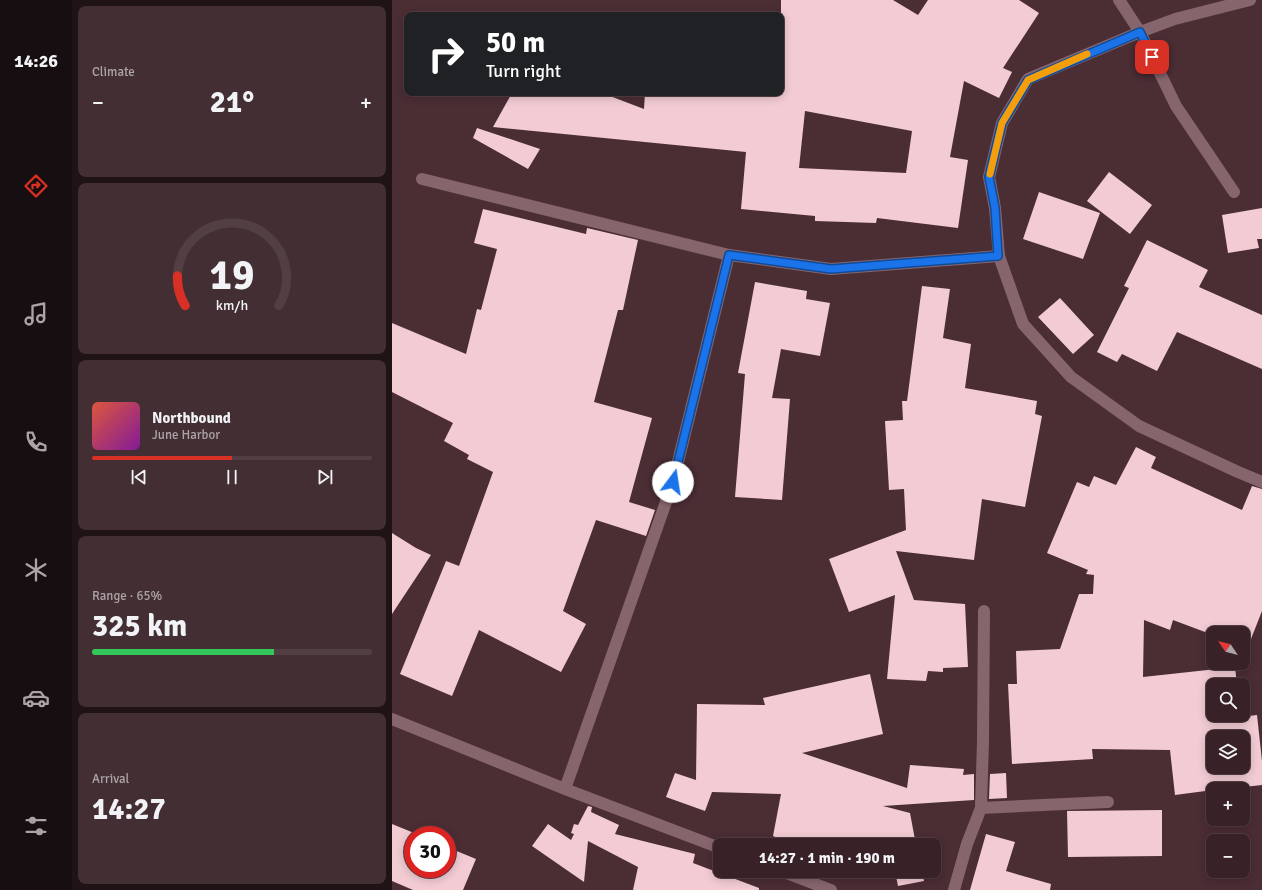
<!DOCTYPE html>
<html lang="en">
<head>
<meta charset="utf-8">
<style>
	body { margin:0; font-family:Signika,sans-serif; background:#432f33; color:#f1f3f6; height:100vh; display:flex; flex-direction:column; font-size:15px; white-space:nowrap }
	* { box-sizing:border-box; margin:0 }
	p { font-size:13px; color:#aba4a7 }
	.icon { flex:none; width:22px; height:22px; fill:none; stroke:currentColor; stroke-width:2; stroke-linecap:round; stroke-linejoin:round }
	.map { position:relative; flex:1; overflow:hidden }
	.details { display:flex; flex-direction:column; gap:6px; padding:6px; background:#1f1315; width:320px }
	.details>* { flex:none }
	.banner { position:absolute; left:12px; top:12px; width:380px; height:84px; border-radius:8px; box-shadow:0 2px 10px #0003,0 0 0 1px #523f44; background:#202124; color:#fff; overflow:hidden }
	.needle { width:26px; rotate:305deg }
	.buttons { position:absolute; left:814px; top:626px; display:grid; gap:8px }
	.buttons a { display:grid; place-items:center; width:44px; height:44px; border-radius:8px; background:#382227; box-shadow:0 2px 10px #0003,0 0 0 1px #523f44; font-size:20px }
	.speed { position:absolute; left:12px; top:826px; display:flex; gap:8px; font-size:20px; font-weight:700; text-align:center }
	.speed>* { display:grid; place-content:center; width:52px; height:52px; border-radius:50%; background:#382227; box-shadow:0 2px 10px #0003,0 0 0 1px #523f44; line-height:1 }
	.speed .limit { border:6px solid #d22; background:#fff; color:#111 }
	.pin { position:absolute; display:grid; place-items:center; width:34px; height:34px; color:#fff; margin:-17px; border-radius:8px; box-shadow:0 2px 6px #0006 }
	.me { position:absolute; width:44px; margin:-22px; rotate:14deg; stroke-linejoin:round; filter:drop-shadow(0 0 3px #0008) }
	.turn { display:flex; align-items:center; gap:14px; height:84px; padding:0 16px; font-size:18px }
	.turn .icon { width:52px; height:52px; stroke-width:2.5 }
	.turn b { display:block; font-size:28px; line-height:34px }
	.big { font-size:30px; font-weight:700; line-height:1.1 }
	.details .tile { flex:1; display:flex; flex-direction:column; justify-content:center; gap:6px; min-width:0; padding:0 14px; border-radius:8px; background:#432f33 }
	.details .dial { align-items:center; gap:0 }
	.dial svg { height:104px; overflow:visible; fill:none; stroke:#523f44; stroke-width:7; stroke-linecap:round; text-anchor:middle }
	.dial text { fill:#f1f3f6; stroke:none }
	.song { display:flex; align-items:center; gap:12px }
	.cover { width:48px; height:48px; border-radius:6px; background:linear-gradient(135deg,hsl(10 70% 55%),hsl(290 70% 35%)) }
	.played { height:4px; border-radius:2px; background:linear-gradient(90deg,#d93025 50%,#523f44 50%) }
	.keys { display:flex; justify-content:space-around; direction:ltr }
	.heat { display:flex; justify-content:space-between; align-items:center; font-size:22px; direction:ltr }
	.charge { height:6px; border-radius:3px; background:linear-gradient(90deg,#34c759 65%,#523f44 0) }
	.trip { position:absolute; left:321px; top:838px; width:228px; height:40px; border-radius:8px; background:#382227; box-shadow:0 2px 10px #0003,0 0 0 1px #523f44; font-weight:700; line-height:40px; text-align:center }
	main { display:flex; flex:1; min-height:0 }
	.dock { display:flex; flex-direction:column; width:72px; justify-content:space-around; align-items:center; background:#160e10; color:#aba4a7 }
	.dock .icon { width:28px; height:28px }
	.dock .current { color:#d93025 }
	.dock b { font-size:18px; color:#f1f3f6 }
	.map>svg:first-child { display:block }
	.building { fill:#f2cbd3; fill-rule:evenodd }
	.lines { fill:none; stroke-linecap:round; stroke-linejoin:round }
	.minor { stroke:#87656d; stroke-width:12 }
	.route-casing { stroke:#114b97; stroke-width:10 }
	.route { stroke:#1a73e8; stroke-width:7 }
	.slow { stroke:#f59e0b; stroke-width:7 }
</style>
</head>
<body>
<main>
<nav class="dock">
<b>14:26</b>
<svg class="icon current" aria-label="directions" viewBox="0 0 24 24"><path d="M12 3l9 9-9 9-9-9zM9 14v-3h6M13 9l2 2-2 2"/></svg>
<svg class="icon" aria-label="music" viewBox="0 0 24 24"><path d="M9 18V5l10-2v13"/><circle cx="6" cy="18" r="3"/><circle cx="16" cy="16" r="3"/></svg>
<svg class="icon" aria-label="phone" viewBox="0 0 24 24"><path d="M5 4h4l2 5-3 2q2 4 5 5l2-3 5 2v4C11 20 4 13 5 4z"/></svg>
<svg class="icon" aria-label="climate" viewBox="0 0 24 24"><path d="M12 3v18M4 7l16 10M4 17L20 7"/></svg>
<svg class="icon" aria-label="car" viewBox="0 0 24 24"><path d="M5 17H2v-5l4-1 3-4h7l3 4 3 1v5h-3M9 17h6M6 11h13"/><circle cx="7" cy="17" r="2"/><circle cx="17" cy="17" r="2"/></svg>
<svg class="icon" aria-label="filters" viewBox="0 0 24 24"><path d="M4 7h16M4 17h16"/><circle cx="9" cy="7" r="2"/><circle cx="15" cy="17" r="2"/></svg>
</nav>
<section class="details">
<div class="tile"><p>Climate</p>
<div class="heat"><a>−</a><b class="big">21°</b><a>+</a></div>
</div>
<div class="tile dial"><svg viewBox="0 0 100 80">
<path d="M14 69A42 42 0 1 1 86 69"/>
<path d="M14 69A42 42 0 0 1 8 46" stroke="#d93025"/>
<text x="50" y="56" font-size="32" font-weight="700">19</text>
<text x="50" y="72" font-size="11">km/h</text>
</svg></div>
<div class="tile">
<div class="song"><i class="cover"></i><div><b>Northbound</b><p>June Harbor</p></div></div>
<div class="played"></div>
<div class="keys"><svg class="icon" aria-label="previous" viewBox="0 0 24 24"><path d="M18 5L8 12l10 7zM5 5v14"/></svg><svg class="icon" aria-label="pause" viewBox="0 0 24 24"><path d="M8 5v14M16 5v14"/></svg><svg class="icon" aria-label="next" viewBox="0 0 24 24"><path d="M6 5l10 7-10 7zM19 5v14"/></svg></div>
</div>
<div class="tile"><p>Range · 65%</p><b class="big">325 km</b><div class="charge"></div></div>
<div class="tile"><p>Arrival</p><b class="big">14:27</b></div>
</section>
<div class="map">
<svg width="870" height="890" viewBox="0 0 870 890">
	<rect width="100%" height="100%" fill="#4b2d34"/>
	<path class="building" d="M389,0H501L526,15L536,0H627L647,13L611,68L620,72L607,98L572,81L558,157L576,160L566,228L485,218L484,223L423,221V216L349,209L354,152L101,127L120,93H210L252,109L253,93H389ZM413,111L520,131L514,173L407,168Z
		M85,128L148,149L136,169L81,138Z
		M717,172L760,205L738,234L695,201Z
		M647,192L708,213L691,259L631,239Z
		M870,208V239H865L867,248L836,253L830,215Z
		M91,209L194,234L195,228L246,240L231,310H226L202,402L260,418L237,502L263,510L254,536L204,520L171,611L194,624L169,672L87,630L60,696L8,674L54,561L67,566L101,472L75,459L77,455L52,441L61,423L0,392V323L74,354L85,309L89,310L105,249L82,243Z
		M755,240L816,270L807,287L870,315V369L785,332L765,371L730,354L725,362L705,352L737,288L732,286Z
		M363,282L415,291L414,299L438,303L428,356L389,349L380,398L398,399L390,500L343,497L353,374L346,373Z
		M530,286L558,289L551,338L579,344L573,388L645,401L643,414L650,416L633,507L590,499L582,560L504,551L522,600L573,604L576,667L551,668V672L536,671L534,681L495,679L503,595L457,612L437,559L514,530L512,489L497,490L493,421L511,420L510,401H515Z
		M668,298L702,335L681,354L646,317Z
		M744,447L764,457L759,468L850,510L860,486L870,489V611L859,639L851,636V633H844L839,631V633H821V635L781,620L778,630L752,620L751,677L843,667L845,685H821V715H848V717L865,715L870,761V785L834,789H821V790L783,795L778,750L700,749L701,759L620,764L616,684H625L624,651L668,649L687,594H701L702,575L694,574L696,570L655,553L685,482L697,487L702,476L724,485ZM821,737H851V767H821Z
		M0,533L24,548L39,555L0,614Z
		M478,674L491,734L410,753L515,788L518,765L572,769L571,775L582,774V800L491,806L518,813L524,845H415L392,841L381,836L389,794L320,792L313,811L274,797L283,773L304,780L305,704L373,705L371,698Z
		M614,773L615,798L597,799L598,774Z
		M196,806L200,807L199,812L227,825L223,834L303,854L301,863L367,888V890H241L246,867L196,841L192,882L140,846L156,824L179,840L182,834L179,833L182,824L186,825Z
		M770,810V856L676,857L675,811Z
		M0,824L27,835H21V869H55V847L84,859L71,890H21L0,881Z
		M594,834L623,842L614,871L659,884L658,890H578Z
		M503,871H530L532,881L506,886Z"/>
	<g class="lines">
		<path class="minor" d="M727,0L748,32L784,106L842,192
			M30,179L337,255L439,269L607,256L631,324L679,377L747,426L846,472L870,482
			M607,256L603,208L597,177L610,123L636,79L748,32L783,19L858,0
			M0,719L173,789L328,848
			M173,789L281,482L337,255
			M589,808L716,802
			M389,871L439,890
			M562,890L575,844L589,808L591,741L592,611"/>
	</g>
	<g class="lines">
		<defs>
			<path id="route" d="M281,482L337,255L439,269L606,256L603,208L597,177L610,123L636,80L748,32L760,57"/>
		</defs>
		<use href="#route" class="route-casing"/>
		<use href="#route" class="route"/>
		<path class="slow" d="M598,174L610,123L636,80L695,54"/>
	</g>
</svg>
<div class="buttons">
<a><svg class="needle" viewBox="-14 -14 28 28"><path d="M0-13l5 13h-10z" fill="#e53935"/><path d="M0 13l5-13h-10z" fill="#aba4a7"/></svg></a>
<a><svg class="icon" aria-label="search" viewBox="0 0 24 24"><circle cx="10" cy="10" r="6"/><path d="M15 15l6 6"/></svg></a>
<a><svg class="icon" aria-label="layers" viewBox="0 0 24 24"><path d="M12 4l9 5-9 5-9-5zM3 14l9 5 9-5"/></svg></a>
<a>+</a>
<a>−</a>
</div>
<div class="speed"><div class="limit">30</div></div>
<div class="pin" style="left:760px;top:57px;background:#d93025"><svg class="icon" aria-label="arrive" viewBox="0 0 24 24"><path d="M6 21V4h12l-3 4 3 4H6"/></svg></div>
<svg class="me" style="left:281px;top:482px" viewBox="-20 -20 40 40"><circle r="19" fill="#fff"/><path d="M0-13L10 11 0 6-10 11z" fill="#1a73e8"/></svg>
<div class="trip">14:27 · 1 min · 190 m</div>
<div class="banner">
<div class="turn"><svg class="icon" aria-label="right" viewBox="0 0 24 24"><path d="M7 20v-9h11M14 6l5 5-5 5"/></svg><div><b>50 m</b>Turn right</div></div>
</div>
</div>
</main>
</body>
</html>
